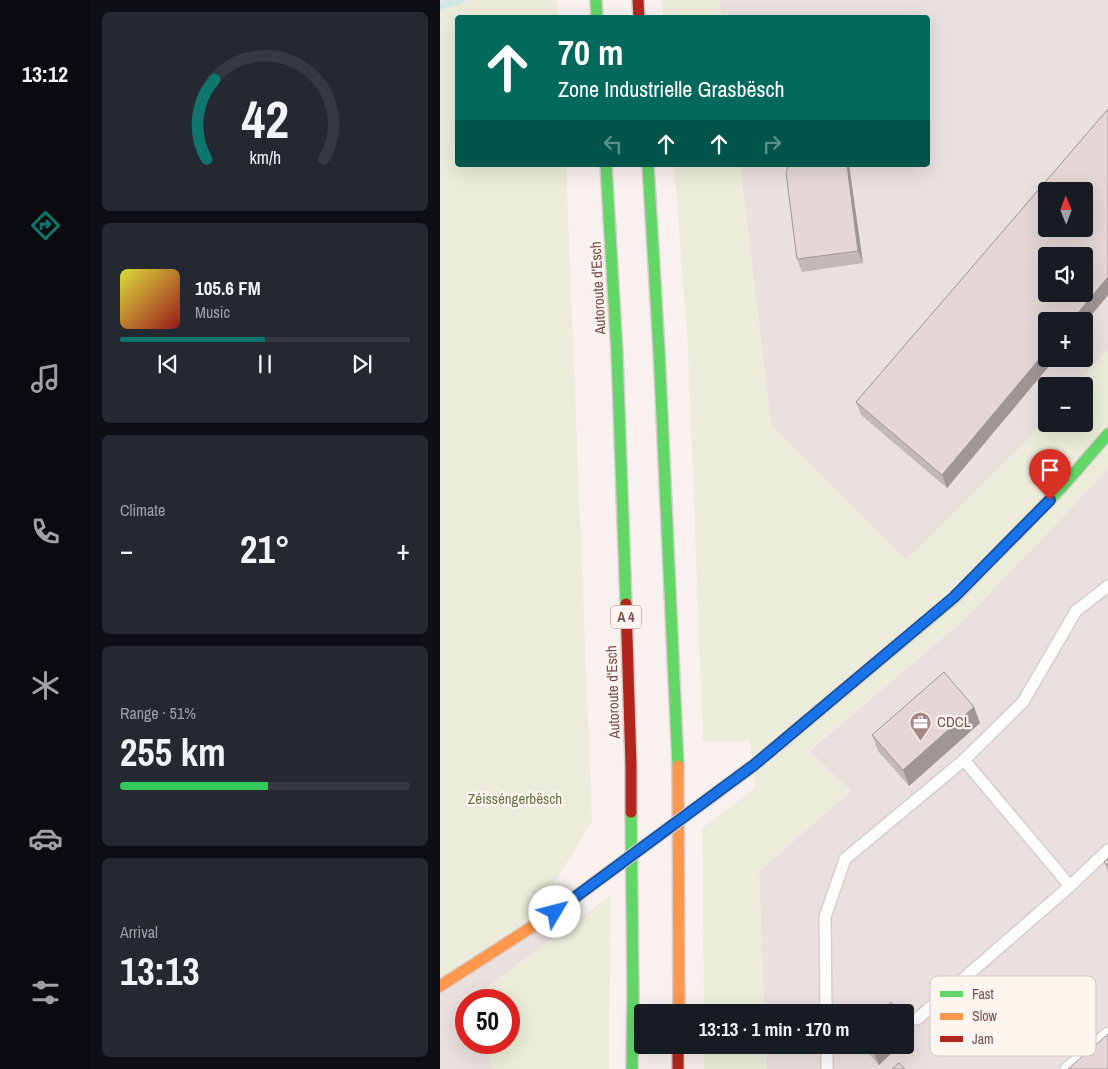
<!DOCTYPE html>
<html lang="en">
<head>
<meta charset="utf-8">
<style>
	body { margin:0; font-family:"Archivo Narrow",sans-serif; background:#242831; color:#f1f3f6; height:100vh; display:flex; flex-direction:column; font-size:19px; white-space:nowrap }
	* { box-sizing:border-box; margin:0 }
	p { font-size:16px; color:#9ea1a6 }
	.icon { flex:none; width:28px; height:28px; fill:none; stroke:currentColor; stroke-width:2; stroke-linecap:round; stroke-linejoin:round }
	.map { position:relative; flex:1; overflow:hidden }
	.details { display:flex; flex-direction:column; gap:12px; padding:12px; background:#0d0f14; width:350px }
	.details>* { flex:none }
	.guide { position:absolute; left:15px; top:15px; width:475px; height:152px; border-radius:5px; box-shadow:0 5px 20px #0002; background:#00695c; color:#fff; overflow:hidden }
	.needle { width:32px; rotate:359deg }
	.buttons { position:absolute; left:598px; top:182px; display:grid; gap:10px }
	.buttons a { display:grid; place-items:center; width:55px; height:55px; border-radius:5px; background:#171b24; box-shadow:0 5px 20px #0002; font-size:25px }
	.speed { position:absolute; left:15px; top:989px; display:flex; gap:10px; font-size:25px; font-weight:700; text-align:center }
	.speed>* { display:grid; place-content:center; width:65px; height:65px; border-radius:50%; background:#171b24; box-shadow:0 5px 20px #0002; line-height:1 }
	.speed .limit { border:8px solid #d22; background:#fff; color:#111 }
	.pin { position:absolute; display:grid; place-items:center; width:42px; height:42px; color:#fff; margin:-51px -21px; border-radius:50% 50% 50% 0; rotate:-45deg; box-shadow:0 0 5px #0007 }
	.pin .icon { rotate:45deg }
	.me { position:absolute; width:55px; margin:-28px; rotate:53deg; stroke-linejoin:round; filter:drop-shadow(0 0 4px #0008) }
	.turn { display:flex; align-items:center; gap:18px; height:105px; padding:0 20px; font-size:22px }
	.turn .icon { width:65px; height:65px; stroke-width:2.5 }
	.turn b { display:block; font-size:35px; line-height:42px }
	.lanes { display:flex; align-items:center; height:48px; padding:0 20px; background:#0003; justify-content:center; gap:25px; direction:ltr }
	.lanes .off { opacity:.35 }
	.big { font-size:38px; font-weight:700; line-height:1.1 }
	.details .card { flex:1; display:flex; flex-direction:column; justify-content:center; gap:8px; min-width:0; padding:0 18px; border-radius:8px; background:#242831 }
	.details .dial { align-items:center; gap:0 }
	.dial svg { height:130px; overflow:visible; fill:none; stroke:#363941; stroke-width:7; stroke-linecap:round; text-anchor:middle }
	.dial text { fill:#f1f3f6; stroke:none }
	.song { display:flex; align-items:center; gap:15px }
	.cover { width:60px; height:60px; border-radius:8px; background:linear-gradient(135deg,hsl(60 70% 55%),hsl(0 70% 35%)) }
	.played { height:5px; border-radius:2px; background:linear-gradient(90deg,#0f766e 50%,#363941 50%) }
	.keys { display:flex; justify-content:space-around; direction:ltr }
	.heat { display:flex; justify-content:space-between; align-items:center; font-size:28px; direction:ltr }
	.charge { height:8px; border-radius:4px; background:linear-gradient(90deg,#34c759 51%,#363941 0) }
	.trip { position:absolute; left:194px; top:1004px; width:280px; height:50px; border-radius:5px; background:#171b24; box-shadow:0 5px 20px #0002; font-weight:700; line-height:50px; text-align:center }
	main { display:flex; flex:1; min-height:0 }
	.dock { display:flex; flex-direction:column; width:90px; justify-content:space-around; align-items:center; background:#090b0e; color:#9ea1a6 }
	.dock .icon { width:35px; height:35px }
	.dock .active { color:#0f766e }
	.dock b { font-size:22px; color:#f1f3f6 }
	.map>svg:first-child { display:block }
	.industrial { fill:#eae0de; fill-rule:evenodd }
	.green { fill:#ebedda }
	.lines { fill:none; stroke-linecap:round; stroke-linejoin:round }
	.stream { stroke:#d0e9e4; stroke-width:8 }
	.lane-casing { stroke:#d7cdcb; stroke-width:14 }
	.fast-casing { stroke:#d9cecc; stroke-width:14 }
	.slow-casing { stroke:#d9cecc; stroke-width:14 }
	.jam-casing { stroke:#d9cecc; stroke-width:14 }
	.lane { stroke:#fefdfd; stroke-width:11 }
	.fast { stroke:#63d668; stroke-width:11 }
	.slow { stroke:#ff974d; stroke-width:11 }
	.jam { stroke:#b3261e; stroke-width:11 }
	.fast-bridge-casing { stroke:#d9cecc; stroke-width:14; stroke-linecap:butt }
	.fast-bridge { stroke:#63d668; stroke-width:11 }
	.wall { fill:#c4b9b8 }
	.shaded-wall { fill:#a09696 }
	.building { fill:#e4d7d6; stroke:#a09696; fill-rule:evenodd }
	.route-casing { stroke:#114b97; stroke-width:12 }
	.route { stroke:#1a73e8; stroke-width:9 }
	.labels { text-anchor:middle; stroke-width:4.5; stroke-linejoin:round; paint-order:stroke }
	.shield { fill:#fef5f1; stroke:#9f827f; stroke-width:1 }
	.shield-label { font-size:14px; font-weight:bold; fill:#76504e }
	.street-label { font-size:15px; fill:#76504e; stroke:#fef5f1 }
	.poi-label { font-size:15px; fill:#76504e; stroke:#fef5f1; text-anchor:start }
	.park-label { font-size:15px; fill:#627543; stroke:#fef5f1 }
	.key { fill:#fef5f1; stroke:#d5c4c0; stroke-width:1 }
	.key-label { font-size:14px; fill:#76504e }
</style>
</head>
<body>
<main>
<nav class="dock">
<b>13:12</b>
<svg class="icon active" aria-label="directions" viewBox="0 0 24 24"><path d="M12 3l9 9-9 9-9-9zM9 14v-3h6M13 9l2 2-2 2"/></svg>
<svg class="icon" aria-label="music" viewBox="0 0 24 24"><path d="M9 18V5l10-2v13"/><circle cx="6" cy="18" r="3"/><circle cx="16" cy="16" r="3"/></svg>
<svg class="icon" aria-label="phone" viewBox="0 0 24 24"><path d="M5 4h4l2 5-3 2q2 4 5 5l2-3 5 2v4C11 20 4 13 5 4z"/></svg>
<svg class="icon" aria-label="climate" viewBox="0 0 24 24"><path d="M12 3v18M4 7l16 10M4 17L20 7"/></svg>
<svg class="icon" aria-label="car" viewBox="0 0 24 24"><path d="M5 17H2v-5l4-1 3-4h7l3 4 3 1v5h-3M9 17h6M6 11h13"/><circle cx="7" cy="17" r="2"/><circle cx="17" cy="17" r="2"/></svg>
<svg class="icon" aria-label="filters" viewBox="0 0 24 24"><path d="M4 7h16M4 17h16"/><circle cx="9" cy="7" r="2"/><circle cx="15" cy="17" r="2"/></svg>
</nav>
<section class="details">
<div class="card dial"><svg viewBox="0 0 100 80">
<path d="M14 69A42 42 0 1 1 86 69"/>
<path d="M14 69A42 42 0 0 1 19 20" stroke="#0f766e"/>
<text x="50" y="56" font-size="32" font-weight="700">42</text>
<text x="50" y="72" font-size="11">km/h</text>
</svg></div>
<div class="card">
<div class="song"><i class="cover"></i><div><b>105.6 FM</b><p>Music</p></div></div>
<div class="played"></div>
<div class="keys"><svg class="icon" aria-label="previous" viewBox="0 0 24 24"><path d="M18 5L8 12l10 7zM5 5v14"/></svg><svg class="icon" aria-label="pause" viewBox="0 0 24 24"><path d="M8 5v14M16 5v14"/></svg><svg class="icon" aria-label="next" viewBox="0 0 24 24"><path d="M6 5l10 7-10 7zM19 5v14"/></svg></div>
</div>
<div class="card"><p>Climate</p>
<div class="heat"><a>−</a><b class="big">21°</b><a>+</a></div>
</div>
<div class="card"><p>Range · 51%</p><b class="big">255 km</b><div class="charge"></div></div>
<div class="card"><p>Arrival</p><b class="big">13:13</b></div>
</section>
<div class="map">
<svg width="668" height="1069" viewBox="0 0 668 1069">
	<rect width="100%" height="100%" fill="#f8f1ef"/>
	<path class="industrial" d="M279,0H668V1069H327L326,1045H465V1012H324L319,871L411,791L369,751L525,619L331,425L300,165H488V18L281,17ZM606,191H644V229H606ZM606,256H644V294H606ZM606,321H644V359H606ZM606,386H644V424H606Z
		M115,912L118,934L30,1000H26V1042L44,1043L53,1069H0V987Z"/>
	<path class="green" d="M0,0H117L118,17L18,18V165H126L152,821L112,887L115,912L0,986Z
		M221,0H279L281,17H223Z
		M234,165H300L331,425L466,560L583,444L606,418V424H644V386H635L668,349V468L632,508L525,619L369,750L411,791L319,871L324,1012H264L262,828L315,788L310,741H263L248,347Z
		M171,895L169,1069H53L44,1043L69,1042V1000H30Z
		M264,1045H326L327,1069H264Z"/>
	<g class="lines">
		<path class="stream" d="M0,6L21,0"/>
		<defs>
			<path id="lane" d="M524,760L630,886
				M386,1012L385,917L405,859L524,760L583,702L636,611L668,586
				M477,1019L630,886L668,850
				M387,1045V1069
				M626,1069L668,1033"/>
			<path id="fast" d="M156,0L157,18
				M166,165L177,353L186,604
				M208,165L219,350L238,766
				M314,765L515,597L623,486L668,434
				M191,812L193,993L192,1069"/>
			<path id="slow" d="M238,766L239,1012
				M0,986L115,912"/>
			<path id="jam" d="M198,0L199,18
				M186,604L191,765V812
				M238,1045V1069"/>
		</defs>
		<use href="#lane" class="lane-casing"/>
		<use href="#fast" class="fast-casing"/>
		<use href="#slow" class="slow-casing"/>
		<use href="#jam" class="jam-casing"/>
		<use href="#lane" class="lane"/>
		<use href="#fast" class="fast"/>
		<use href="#slow" class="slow"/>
		<use href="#jam" class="jam"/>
		<defs>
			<path id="fast-bridge" d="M115,912L314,765"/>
		</defs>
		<use href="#fast-bridge" class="fast-bridge-casing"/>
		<use href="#fast-bridge" class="fast-bridge"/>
	</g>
	<path class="wall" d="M668,109V295L644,324V321L606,359H615L507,488L421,415L416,402Z
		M409,165L423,263L362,272L357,259Z
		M540,723L469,786L438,751L432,735Z
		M668,858V872L664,862Z
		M421,1045H460L439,1065Z"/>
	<path class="shaded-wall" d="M407,165H409L423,263L418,251Z
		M668,277V295L644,324V321H631Z
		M606,351V359H615L507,488L502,475Z
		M534,707L540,723L469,786L463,770Z
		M469,1020L473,1033L465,1041V1024Z
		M442,1045H460L439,1065L434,1052Z"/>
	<path class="building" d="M668,109V277L631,321H606V351L502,475L416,402ZM606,191H644V229H606ZM606,256H644V294H606Z
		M348,165H407L418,251L357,259L346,173Z
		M504,672L534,707L463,770L432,735Z
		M668,858V866L664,862Z
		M451,1002L461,1012H439Z
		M465,1017L469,1020L465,1024Z
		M668,1034V1069H628Z
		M427,1045H442L434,1052Z
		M459,1063L465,1069H452Z"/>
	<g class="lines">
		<defs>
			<path id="route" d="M115,912L314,765L514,597L610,500"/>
		</defs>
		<use href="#route" class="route-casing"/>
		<use href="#route" class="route"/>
	</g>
	<defs>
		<symbol id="office-pin" viewBox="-11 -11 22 30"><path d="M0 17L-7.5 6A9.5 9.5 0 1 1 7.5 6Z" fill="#a48886" stroke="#fef5f1"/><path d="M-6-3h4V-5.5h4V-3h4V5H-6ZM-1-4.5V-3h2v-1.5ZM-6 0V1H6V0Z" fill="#fff"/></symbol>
	</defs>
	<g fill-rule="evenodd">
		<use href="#office-pin" x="468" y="710" width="25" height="34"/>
	</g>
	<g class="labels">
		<rect class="shield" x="171" y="605.5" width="30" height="23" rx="4"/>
		<g class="shield-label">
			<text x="186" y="622">A 4</text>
		</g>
		<g class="street-label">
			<text transform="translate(158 288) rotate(-93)" y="5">Autoroute d'Esch</text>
			<text transform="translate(173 692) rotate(-92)" y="5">Autoroute d'Esch</text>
		</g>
		<g class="poi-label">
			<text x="497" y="727">CDCL</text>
		</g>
		<g class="park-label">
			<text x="75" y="804">Zéisséngerbësch</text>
		</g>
	</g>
	<rect x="490" y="976" width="166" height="80" rx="8" class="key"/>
	<rect x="500" y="991" width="23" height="6" fill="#63d668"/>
	<rect x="500" y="1013" width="23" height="7" fill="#ff974d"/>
	<rect x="500" y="1036" width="23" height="6" fill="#b3261e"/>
	<g class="key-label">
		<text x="532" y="999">Fast</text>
		<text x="532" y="1021">Slow</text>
		<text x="532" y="1044">Jam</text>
	</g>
</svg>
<div class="buttons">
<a><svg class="needle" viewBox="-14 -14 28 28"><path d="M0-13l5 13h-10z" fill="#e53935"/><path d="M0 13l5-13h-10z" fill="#9ea1a6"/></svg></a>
<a><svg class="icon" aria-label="sound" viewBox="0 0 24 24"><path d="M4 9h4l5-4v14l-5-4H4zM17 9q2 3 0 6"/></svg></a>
<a>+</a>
<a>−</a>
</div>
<div class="speed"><div class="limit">50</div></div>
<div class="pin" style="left:610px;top:500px;background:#d93025"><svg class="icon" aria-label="arrive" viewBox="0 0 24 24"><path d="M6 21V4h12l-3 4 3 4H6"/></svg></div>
<svg class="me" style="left:115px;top:912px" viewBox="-20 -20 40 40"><circle r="19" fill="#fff"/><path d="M0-13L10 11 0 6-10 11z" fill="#1a73e8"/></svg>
<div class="trip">13:13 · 1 min · 170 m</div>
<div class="guide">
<div class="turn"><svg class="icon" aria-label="ahead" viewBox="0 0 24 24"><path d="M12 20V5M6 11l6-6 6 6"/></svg><div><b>70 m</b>Zone Industrielle Grasbësch</div></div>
<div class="lanes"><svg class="icon off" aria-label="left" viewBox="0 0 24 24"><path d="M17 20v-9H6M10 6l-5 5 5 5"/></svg><svg class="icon" aria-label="ahead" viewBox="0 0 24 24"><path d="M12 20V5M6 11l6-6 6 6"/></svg><svg class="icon" aria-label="ahead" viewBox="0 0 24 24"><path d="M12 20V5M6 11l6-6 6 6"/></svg><svg class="icon off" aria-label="right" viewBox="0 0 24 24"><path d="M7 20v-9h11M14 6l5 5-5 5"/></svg></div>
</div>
</div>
</main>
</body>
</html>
